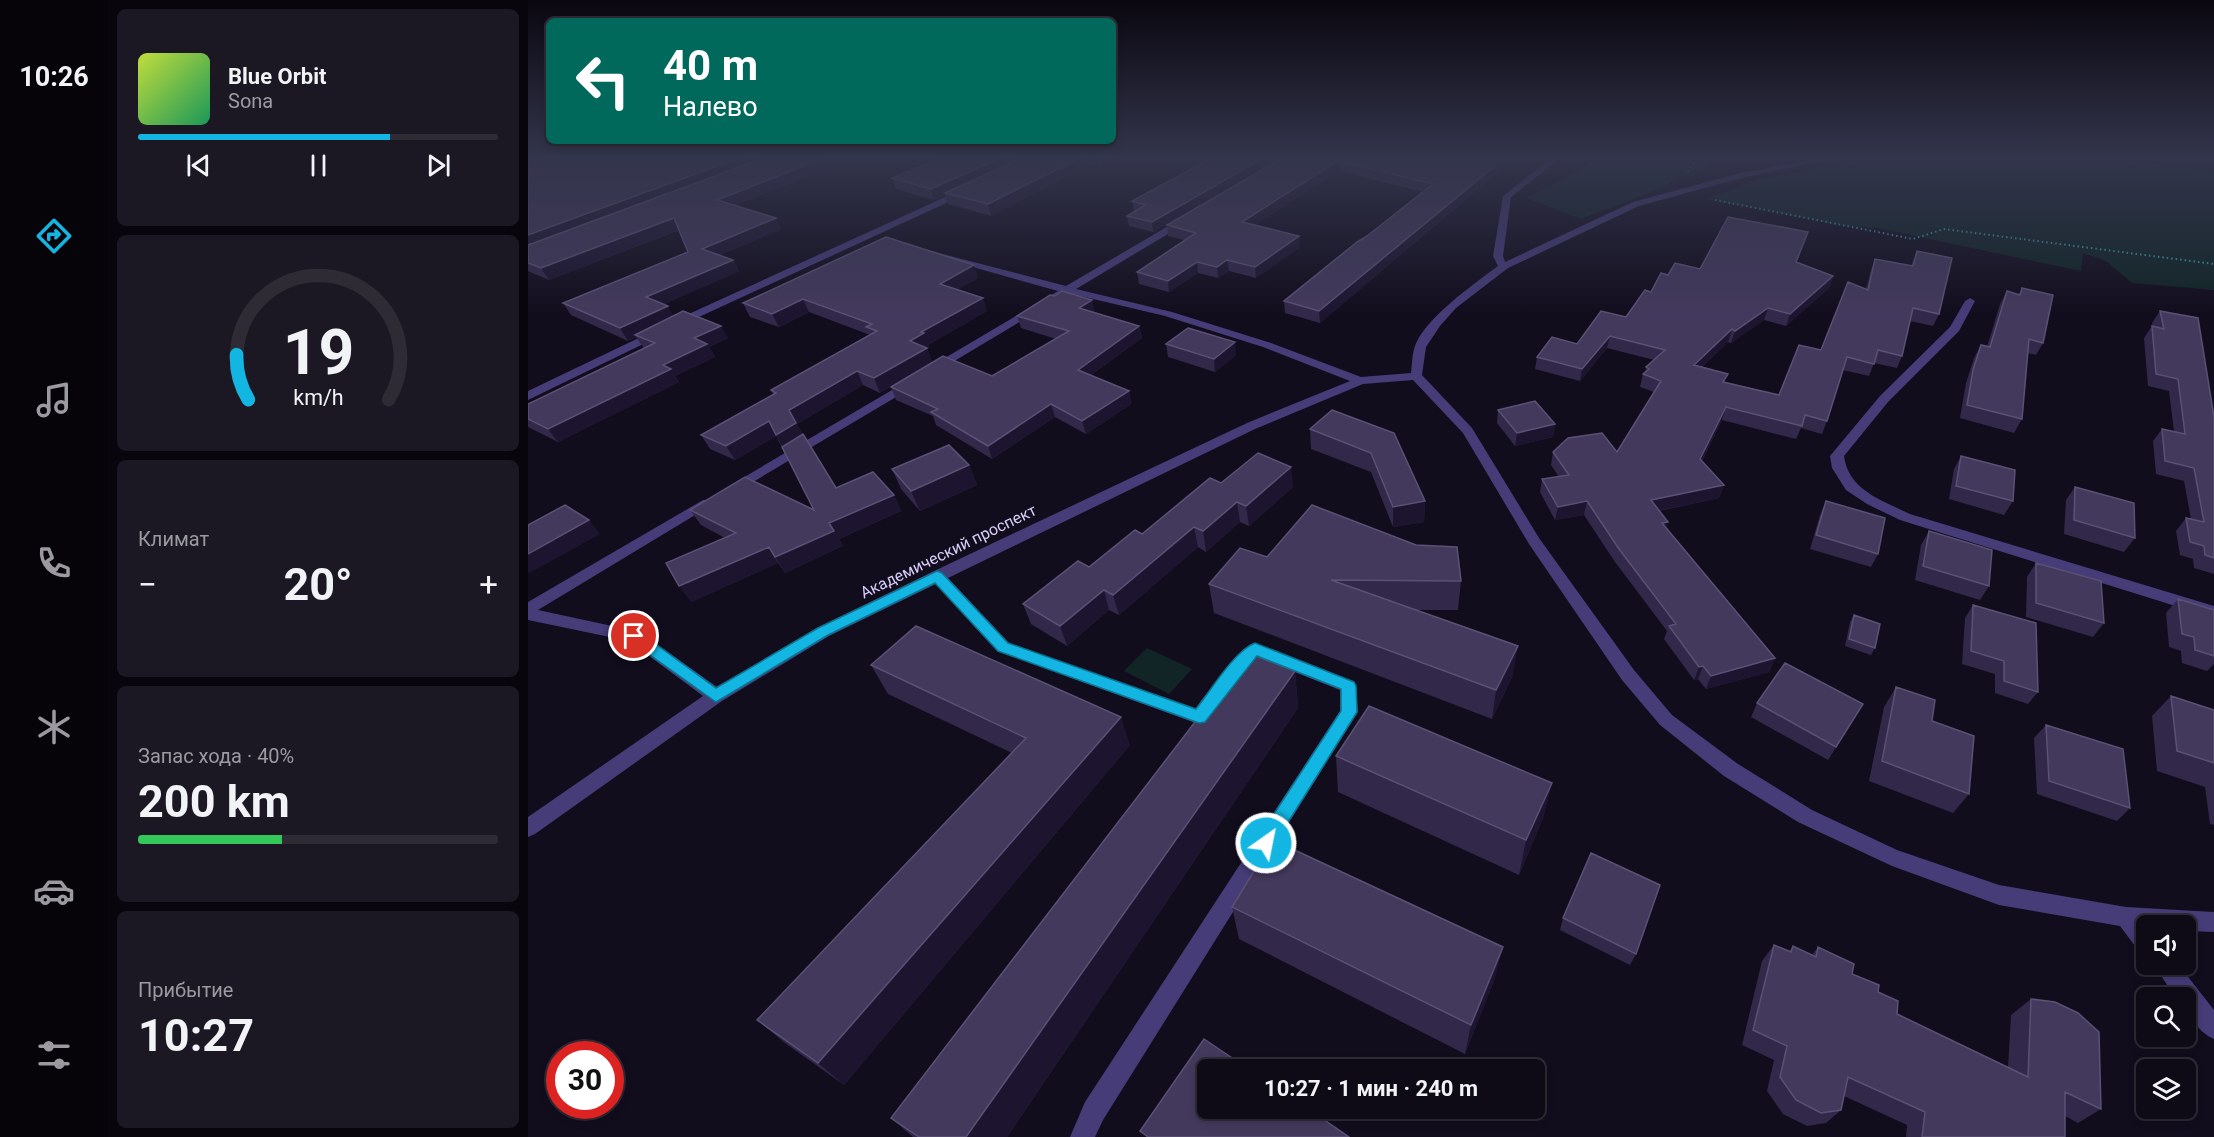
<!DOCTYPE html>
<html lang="ru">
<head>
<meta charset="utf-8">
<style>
	body { margin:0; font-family:Roboto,sans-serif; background:#1c1823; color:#f1f3f6; height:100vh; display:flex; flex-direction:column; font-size:22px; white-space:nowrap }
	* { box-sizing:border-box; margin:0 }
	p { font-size:20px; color:#9b9aa1 }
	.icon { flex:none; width:33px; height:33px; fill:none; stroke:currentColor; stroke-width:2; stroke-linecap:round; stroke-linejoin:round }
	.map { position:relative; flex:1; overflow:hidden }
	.drawer { display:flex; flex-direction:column; gap:9px; padding:9px; background:#08060c; width:420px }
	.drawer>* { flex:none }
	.hud { position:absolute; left:18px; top:18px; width:570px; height:126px; border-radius:9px; box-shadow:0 3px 9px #0003,0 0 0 2px #2e2b35; background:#00695c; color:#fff; overflow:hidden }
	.buttons { position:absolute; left:1608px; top:915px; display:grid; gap:12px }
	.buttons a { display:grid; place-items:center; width:60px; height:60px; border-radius:9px; background:#0e0a16; box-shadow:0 3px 9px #0003,0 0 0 2px #2e2b35; font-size:30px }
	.speed { position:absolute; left:18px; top:1041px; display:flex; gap:12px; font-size:30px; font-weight:700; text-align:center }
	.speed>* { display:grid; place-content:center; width:78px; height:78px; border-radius:50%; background:#0e0a16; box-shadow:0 3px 9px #0003,0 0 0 2px #2e2b35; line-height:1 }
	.speed .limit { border:9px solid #d22; background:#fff; color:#111 }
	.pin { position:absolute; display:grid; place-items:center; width:51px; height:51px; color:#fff; margin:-26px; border:3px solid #fff; border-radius:50%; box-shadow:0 2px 6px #0007 }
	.me { position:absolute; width:66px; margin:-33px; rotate:33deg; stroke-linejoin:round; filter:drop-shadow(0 0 4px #0008) }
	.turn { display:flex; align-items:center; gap:21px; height:126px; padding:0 18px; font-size:27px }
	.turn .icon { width:78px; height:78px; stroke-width:2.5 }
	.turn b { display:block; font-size:42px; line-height:51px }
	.big { font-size:45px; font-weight:700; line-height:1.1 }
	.drawer .widget { flex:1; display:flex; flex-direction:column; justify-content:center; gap:9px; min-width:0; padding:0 21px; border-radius:9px; background:#1c1823 }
	.drawer .dial { align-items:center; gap:0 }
	.dial svg { height:156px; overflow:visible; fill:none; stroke:#2e2b35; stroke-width:7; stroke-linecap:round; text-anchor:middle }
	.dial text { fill:#f1f3f6; stroke:none }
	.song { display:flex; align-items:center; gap:18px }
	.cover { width:72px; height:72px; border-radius:9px; background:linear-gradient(135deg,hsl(70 70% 55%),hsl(150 70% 35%)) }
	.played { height:6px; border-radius:3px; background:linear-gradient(90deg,#13b6e2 70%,#2e2b35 70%) }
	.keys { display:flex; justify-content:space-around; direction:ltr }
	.heat { display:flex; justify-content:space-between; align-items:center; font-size:33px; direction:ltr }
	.charge { height:9px; border-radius:4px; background:linear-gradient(90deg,#34c759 40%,#2e2b35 0) }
	.trip { position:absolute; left:669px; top:1059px; width:348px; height:60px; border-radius:9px; background:#0e0a16; box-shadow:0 3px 9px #0003,0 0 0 2px #2e2b35; font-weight:700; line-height:60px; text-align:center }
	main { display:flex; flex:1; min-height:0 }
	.menu { display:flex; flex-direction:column; width:108px; justify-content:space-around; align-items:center; background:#060409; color:#9b9aa1 }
	.menu .icon { width:42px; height:42px }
	.menu .on { color:#13b6e2 }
	.menu b { font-size:27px; color:#f1f3f6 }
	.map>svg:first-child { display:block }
	.green { fill:#112526 }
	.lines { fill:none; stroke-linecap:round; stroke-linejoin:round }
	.path { stroke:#37a0a5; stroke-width:2; stroke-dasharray:1.5 3; stroke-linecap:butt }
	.minor { fill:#453c78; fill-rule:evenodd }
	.wall { fill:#322849 }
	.shaded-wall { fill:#1d1530 }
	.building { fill:#43395c; stroke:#5b5175; stroke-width:1.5 }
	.route { fill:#13b6e2; stroke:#0c7693; stroke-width:1.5 }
	.labels { text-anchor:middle; stroke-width:6; stroke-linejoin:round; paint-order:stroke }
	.street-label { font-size:16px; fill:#d8cefb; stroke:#120d1d }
</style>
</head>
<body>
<main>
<nav class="menu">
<b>10:26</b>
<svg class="icon on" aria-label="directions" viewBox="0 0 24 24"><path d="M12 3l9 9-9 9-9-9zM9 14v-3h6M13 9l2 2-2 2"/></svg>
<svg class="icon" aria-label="music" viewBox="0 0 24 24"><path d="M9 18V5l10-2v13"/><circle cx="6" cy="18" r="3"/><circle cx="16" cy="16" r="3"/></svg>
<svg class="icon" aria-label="phone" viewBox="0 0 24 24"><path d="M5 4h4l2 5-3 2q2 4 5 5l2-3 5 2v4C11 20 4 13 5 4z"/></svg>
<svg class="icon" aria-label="climate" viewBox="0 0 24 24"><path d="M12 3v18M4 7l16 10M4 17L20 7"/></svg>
<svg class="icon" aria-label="car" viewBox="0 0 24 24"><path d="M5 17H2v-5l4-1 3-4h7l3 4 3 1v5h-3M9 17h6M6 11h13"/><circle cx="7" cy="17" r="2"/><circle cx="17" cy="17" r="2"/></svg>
<svg class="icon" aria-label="filters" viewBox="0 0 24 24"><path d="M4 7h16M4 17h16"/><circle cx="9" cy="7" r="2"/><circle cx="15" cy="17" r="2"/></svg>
</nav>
<section class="drawer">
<div class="widget">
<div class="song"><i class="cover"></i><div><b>Blue Orbit</b><p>Sona</p></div></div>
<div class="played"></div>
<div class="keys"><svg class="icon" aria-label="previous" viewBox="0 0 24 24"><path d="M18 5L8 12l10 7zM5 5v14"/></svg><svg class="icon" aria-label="pause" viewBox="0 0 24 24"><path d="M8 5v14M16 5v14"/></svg><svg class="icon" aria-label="next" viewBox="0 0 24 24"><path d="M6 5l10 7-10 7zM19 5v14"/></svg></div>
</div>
<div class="widget dial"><svg viewBox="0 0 100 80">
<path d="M14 69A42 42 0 1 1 86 69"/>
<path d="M14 69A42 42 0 0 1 8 46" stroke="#13b6e2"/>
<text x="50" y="56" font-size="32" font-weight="700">19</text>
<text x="50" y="72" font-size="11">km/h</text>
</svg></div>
<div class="widget"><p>Климат</p>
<div class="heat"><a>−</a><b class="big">20°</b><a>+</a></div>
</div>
<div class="widget"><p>Запас хода · 40%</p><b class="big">200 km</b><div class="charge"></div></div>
<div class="widget"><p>Прибытие</p><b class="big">10:27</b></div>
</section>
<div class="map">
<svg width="1686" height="1137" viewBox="0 0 1686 1137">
	<rect width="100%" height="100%" fill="#120d1d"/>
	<path class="green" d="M1073,156H1181L1175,172L1149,178L1138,186L1053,219L999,198L1038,178Z
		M1343,156H1558L1686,172V290L1604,283L1578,261L1555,253L1553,271L1349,228L1317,226L1178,199L1228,180L1316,164Z
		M619,648L664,669L641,694L596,671Z"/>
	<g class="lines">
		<path class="path" d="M1160,172L1169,156
			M1187,200L1385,239L1416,229L1686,264"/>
		<path class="minor" d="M1026,156H1035L983,197L975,256L977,262L1105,202L1212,173L1303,156H1318L1213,178L1111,206L980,268L928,308L912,326L898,347L894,375L944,428L1011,538L1106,670L1144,715L1210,764L1284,810L1369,850L1471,885L1598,907L1686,912V932L1658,931V926H1618V954L1610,950L1592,926L1471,905L1364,866L1270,822L1196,776L1132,725L1094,680L1001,544L935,433L885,380L835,384L727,429L420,578L481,643L667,709C675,699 680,687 693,691L696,696C689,708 679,727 665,722L469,651L408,584L301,636L194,701L7,834L0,837V817L175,696L101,641L0,620V602L175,500H185L187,503L10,610L112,632L189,687L289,628L404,572L719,423L822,381L735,347L637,316L540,293L408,372H400V368L530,291L395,253V249L538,286L654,218H660V222L548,289L644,312L743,343L833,377L883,373C884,365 884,356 886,349C894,320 946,284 970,266L965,256L975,196Z
			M437,188L441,191L440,193L173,316L0,400V391L165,312Z
			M1442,298L1447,301L1431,331L1360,402L1316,456C1320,490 1355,501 1382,514L1686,606V618L1372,520L1339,504L1318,490L1304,468L1302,456L1352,396L1422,327L1437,301Z
			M381,380L385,381V387L208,492L203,493L196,489Z
			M727,643L826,681L828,686L830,712L575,1120L567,1137H542L557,1102L812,711V690L729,657C722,665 715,675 703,672L701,667C706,658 717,646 727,643Z
			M1625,964H1650L1686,1010V1039C1671,1033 1658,1014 1658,998H1648Z"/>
	</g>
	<path class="wall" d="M0,156H332L207,205L253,229L192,255L205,260L211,271L136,304L146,316L200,338L181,347L187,357L147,376L151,382L30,442L0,427V404L116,348L115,347L108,337L100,341L43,315L35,303L160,252L151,230L21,280L0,271Z
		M417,156H594L574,166L563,164L463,216L420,204L417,195L406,200L368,189L364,178Z
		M757,156L625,232L601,226L599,216L606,212L604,201Z
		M758,156H989L792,323L757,313L756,301L895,192L811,171L727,225L772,247L728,278L701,271L690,278L670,273L641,292L611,284L609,272L656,240L640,236L639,225Z
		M1280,232L1269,262L1305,276L1301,288L1258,326L1236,320L1203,343L1200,342L1174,367L1197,382L1251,395L1293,350L1338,289L1343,270L1347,259L1383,266L1389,251L1411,314L1405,326L1382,321L1374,356L1369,368L1346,363L1341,376L1315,370L1299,421L1294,434L1273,428L1268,439L1194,420L1174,461L1196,485L1191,498L1131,511L1138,528L1247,658L1241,672L1178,689L1170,679L1166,680L1136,639L1139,631L1087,562L1056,515L1027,520L1012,492L1014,479L1031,477L1023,465L1025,452H1089L1126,392L1112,387L1115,374L1117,373L1118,367L1126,360L1079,348L1052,381L1007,369L1009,357L1049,344L1098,317L1140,275L1172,269Z
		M450,278L430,289L459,311L400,345L401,347L399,348L404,362L352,393L335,385L269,424L275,435L308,488L366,495L373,511L311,539L315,546L257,573L250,563L163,602L197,538L173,525L162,510H286L248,436L207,460L182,449L173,435L245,394L243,390L342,335L281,312L251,327L222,317L215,303Z
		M1494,288L1515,343L1508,355L1499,353L1494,419L1486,433L1432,418L1438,383L1446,358L1453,345L1459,347L1472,304L1479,291L1491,294Z
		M527,296L567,312H566L611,326L614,338L563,375L601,391L603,404L558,434L527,417L464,459L408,425L405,416L368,400L363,387L464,376L528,339L493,328L489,316Z
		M1632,311L1686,417V574L1666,568L1665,559L1652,555L1648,531L1658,518L1663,519L1656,481L1628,474L1625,441L1634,429L1646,431L1641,391L1620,386L1616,338L1624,326L1625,327L1624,323Z
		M638,344L708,355L687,372L640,357Z
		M804,410L897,501L896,522L865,527L843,472L783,449L782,429Z
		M970,410L1027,424L1025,437L987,446L969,423Z
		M1433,456L1485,501L1476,515L1421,499L1426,469Z
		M441,465L449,485L392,511L373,489L364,469Z
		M693,483L765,487L721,526L712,522L678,552L670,547L591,615L581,610L539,646L503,624L495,604L561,567Z
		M1547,487L1607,538L1596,552L1536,534L1538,500Z
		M1298,501L1350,554L1343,567L1282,549L1292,515Z
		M1401,531L1461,586L1452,600L1387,580L1393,545Z
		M739,557L933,581L930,610H888L985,675L964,719L686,613L681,584Z
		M1508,563L1576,623L1565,637L1498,617L1499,577Z
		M1650,599L1686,610V664L1679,671L1654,663L1653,651L1641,647L1638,613Z
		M1445,605L1510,692L1500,704L1467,693V674L1434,664L1437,618Z
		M1326,615L1347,648L1343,655L1317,646L1322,622Z
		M343,665L602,745L316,1085L257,1043L229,1020L484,753L360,694Z
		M767,671L770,708L479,1137H385L363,1118Z
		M1368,687L1404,721L1441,794L1425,813L1341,781L1356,707Z
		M1643,696L1686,710V825L1682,824L1677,787L1629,771L1624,716Z
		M1229,703L1335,704L1300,760L1223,717Z
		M1518,725L1602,808L1589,821L1509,794L1506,738Z
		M808,756L1024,783L1015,818L991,875L810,792Z
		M704,907L967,978L937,1054L711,939Z
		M1035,918L1108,954L1102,965L1032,930Z
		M1246,945L1261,951L1265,946L1284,955L1290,947L1324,974L1350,992L1369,1014L1480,1068L1483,1015L1503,999L1573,1109L1550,1123L1537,1116V1137H1378L1379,1125L1316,1096L1313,1110L1298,1123L1279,1126L1255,1114L1239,1091L1246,1060L1214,1045L1234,961Z"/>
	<path class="shaded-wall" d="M217,156H249L0,249V235Z
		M302,156H332L194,210L189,200Z
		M477,156H503L417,193V195L406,200L403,189Z
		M556,156H561L563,164L463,216L460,204Z
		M572,156H594L574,166Z
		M739,156H757L625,232L624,222Z
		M979,156H989L792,323L791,311Z
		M810,161L811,171L715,233L714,222Z
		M146,218L152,229L21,280L13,268Z
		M248,218L253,229L180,260L174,249Z
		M771,236L772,247L728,278L727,267Z
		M205,260L211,271L125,309L118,297Z
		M699,260L701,271L690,278L689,267Z
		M669,262L670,273L641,292L640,281Z
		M446,265L450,278L417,297L412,284Z
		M1305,276L1301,288L1258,326L1262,314Z
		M455,298L459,311L400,345L401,347L387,355L382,341L393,332Z
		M275,299L281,312L251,327L244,314Z
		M564,300L567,312L554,320L551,308Z
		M140,306L147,318L107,335L108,337L100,341L92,328Z
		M1240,308L1236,320L1203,343L1207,331Z
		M193,326L200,338L181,347L187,357L147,376L151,382L30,442L20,429L135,365L166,338Z
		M611,326L614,338L553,382L550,370Z
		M1204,329L1200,342L1163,377L1166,365Z
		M1082,336L1079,348L1052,381L1054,369Z
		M707,342L708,355L687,372L686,359Z
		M399,348L404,362L352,393L346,378Z
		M329,371L335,385L269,424L276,437L256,449L248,436L207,460L198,446Z
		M601,391L603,404L558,434L554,421Z
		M523,404L527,417L464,459L460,446Z
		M1198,407L1194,420L1168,472L1172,459Z
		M1027,424L1025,437L987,446L989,433Z
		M441,465L449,485L392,511L383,491Z
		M763,467L765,487L721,526L718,506Z
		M1196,485L1191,498L1119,513L1123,500Z
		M366,495L373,511L311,539L315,546L257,573L247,557L301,523Z
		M897,501L896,522L865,527V507Z
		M1059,501L1056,515L1027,520L1030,507Z
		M709,502L712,522L678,552L675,531Z
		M61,520L72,534L0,574V554Z
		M1140,522L1136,535L1134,523Z
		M666,527L670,547L591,615L585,595Z
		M241,547L250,563L163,602L151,586Z
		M576,590L581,610L539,646L532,626Z
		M990,646L985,675L964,719L968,690Z
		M1247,658L1241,672L1178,689L1183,676Z
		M1175,666L1170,679L1166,680L1171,667Z
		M767,671L770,708L479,1137H438Z
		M593,717L602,745L316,1085L290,1063Z
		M1024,783L1015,818L991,875L998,840Z
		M975,947L967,978L937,1054L943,1025Z"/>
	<path class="building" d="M0,156H217L0,235Z
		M241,156H302L189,200L248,218L174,249L205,260L118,297L140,306L92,328L35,303L160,252L146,218L13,268L0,263V245Z
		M417,156H477L403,189L364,178Z
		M498,156H556L460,204L417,193Z
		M687,156H739L624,222L599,216L618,205L604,201Z
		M758,156H979L791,311L756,301L829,242L839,236L905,184L810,161L714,222L771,236L727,267L699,260L689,267L669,262L640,281L609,272L668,233L639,225Z
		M1200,217L1280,232L1268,262L1305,276L1262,314L1240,308L1207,331L1204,329L1166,365L1200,374L1195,382L1251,395L1271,345L1293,350L1320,282L1340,290L1347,259L1385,266L1389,251L1424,258L1411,314L1385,308L1374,356L1350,350L1346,364L1319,357L1299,421L1277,415L1274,426L1198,407L1172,459L1196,485L1123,500L1140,522L1134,523L1247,658L1183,676L1175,666L1171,667L1141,626L1148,624L1091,549L1059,501L1030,507L1014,479L1041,475L1025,452L1040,438L1074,433L1089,452L1133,381L1115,374L1121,369L1118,367L1137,350L1082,336L1054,369L1009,357L1024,337L1049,344L1073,311L1098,317L1117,290L1123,292L1133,273L1140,275L1147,263L1172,269Z
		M358,237L446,265L412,284L455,298L393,332L396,333L382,341L399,348L346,378L329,371L261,410L268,423L248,435L241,421L198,446L173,435L248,393L243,390L349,331L338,327L344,324L275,299L244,314L215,303Z
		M1494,288L1525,295L1515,343L1501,339L1494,419L1439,405L1445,370L1453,345L1462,347L1479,291L1492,295Z
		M534,291L564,300L551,308L611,326L550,370L601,391L554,421L523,404L460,446L403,412L410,409L363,387L415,356L464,376L541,331L489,316L522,295L527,296Z
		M155,311L193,326L166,338L179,344L135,365L143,369L20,429L0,419V404L127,343L107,335Z
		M1632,311L1670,318L1686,417V558L1677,555L1676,546L1662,542L1658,518L1676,522L1666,468L1637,461L1634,429L1657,434L1650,379L1628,374L1624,326L1636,329Z
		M660,328L707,342L686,359L638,344Z
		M1007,401L1027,424L989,433L970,410Z
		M804,410L866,433L897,501L865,507L843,453L782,429Z
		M275,434L308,488L345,472L366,495L301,523L306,531L247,557L241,547L151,586L138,563L208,533L162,510L217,477L286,510L254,447Z
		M421,445L441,465L383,491L364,469Z
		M730,453L763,467L718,506L709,502L675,531L666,527L585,595L576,590L532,626L495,604L550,561L561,567L607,530L614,534L682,478L693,483Z
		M1433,456L1487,470L1485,501L1428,486Z
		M1547,487L1606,503L1607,538L1546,520Z
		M1298,501L1357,518L1350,554L1288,535Z
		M37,505L61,520L0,554V525Z
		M784,505L888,545L929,547L933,581L803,580L990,646L968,690L681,584L712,548L739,557Z
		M1401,531L1464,550L1461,586L1395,566Z
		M1508,563L1573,581L1576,623L1508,603Z
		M1650,599L1686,610V656L1667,650L1666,637L1654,634Z
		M1445,605L1508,623L1510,692L1476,681V661L1443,651Z
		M1326,615L1352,624L1347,648L1321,639Z
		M388,626L593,717L290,1063L229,1020L498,738L343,665Z
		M720,653L767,671L438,1137H391L363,1118Z
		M1257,663L1335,704L1308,747L1229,703Z
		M1368,687L1407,700L1404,721L1446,736L1441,794L1354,761Z
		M1643,696L1686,710V763L1649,751Z
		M841,706L1024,783L998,840L808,756Z
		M1518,725L1595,749L1602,808L1521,781Z
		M745,840L975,947L943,1025L704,907Z
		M1063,853L1132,885L1108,954L1035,918Z
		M1246,945L1263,952L1265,946L1288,957L1290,947L1326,964L1324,974L1351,985L1350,992L1370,1001L1369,1014L1500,1077L1503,999L1527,1002L1550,1013L1571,1032L1573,1109L1537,1092V1137H1394L1397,1112L1320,1077L1313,1110L1293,1113L1268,1100L1252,1077L1259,1046L1225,1030Z
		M676,1039L722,1070H680V1108H779L821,1137H620L612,1131Z"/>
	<linearGradient id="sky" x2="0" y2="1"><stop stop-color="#0a0710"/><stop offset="0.5" stop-color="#33354c"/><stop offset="1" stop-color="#33354c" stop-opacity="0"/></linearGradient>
	<rect width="1686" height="315" fill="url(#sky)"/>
	<path class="route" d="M409,571L414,573L480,643L668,709C681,693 707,650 727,643L826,682L828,686L829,712L744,848L738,851L731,848L729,843L731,837L813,711V689L729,656L677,722L671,723L470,651L407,583L300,635L188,702L101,640L99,636L101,632H111L188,688L290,628Z"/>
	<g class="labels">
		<g class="street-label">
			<text transform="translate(420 551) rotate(-26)" y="6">Академический проспект</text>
		</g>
	</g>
</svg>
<div class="buttons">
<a><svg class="icon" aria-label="sound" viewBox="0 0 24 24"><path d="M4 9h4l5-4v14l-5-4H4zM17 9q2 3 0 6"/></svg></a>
<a><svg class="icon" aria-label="search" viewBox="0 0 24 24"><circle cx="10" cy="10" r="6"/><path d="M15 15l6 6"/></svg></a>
<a><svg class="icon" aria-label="layers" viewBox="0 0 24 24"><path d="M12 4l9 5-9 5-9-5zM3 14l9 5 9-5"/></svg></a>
</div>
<div class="speed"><div class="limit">30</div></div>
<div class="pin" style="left:106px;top:636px;background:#d93025"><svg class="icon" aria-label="arrive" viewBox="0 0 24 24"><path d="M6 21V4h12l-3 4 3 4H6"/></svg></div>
<svg class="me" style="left:738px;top:843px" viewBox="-20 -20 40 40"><circle r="17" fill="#13b6e2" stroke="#fff" stroke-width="3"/><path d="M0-11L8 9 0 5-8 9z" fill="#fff"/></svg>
<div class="trip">10:27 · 1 мин · 240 m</div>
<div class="hud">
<div class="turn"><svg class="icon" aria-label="left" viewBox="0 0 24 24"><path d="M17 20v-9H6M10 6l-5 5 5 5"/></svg><div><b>40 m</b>Налево</div></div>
</div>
</div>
</main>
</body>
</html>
